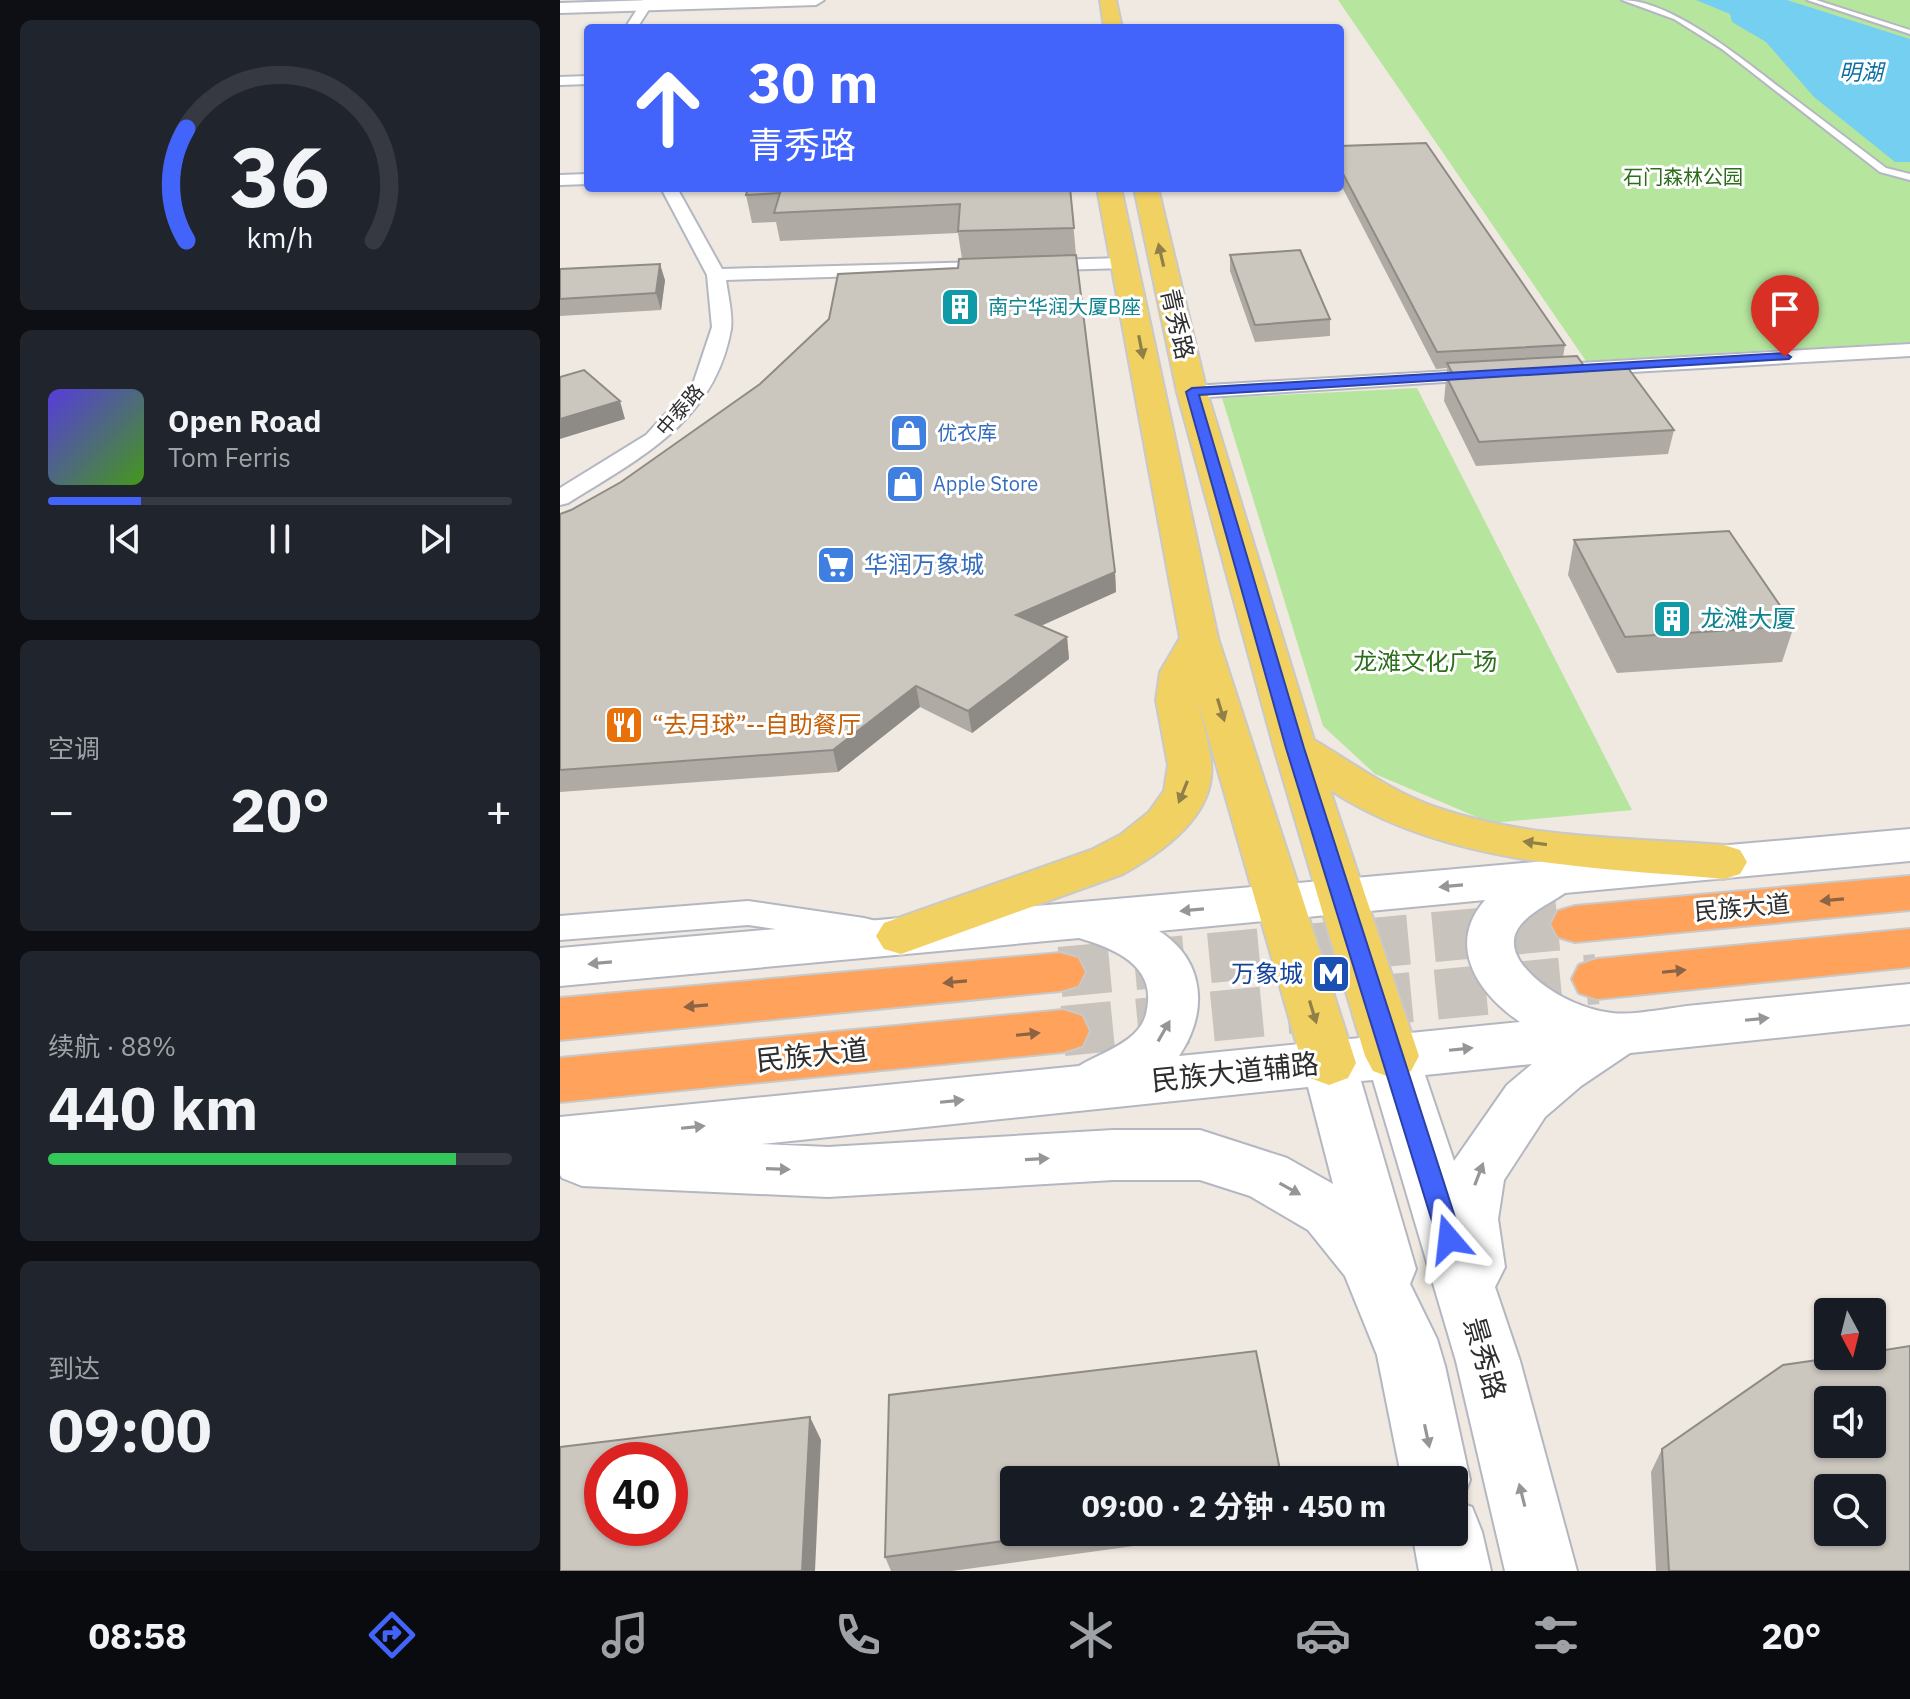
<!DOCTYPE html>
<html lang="zh">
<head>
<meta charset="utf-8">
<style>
	body { margin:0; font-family:"IBM Plex Sans","Noto Sans SC",sans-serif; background:#20242c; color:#f1f3f6; height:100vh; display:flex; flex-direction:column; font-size:30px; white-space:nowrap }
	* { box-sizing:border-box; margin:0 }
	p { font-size:26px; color:#9ea1a6 }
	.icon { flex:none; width:44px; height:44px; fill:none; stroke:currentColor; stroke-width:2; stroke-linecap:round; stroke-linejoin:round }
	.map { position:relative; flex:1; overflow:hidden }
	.drawer { display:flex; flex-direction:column; gap:20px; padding:20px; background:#0d0f14; width:560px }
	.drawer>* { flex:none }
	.hud { position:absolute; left:24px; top:24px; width:760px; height:168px; border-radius:8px; box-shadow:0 2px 6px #0004; background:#4264fb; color:#fff; overflow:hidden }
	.needle { width:52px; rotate:173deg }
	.fabs { position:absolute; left:1254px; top:1298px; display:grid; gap:16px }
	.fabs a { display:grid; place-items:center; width:72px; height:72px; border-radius:8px; background:#171b24; box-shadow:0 2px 6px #0004; font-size:40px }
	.speed { position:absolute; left:24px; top:1442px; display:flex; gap:16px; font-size:40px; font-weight:700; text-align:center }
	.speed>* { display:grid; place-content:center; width:104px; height:104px; border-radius:50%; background:#171b24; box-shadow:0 2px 6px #0004; line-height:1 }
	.speed .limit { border:12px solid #d22; background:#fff; color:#111 }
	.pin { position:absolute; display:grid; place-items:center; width:68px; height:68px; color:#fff; margin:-82px -34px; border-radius:50% 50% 50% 0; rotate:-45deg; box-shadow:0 0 8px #0007 }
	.pin .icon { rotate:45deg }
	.me { position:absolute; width:88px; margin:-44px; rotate:343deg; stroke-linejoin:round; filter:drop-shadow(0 0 6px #0008) }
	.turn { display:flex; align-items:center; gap:28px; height:168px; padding:0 32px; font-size:36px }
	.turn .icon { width:104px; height:104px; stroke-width:2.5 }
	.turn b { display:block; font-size:56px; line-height:68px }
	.big { font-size:60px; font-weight:700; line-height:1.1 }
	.drawer .widget { flex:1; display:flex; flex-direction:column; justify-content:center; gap:12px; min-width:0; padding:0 28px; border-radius:12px; background:#20242c }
	.drawer .dial { align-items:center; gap:0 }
	.dial svg { height:208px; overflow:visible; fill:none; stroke:#363941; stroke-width:7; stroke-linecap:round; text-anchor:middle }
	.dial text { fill:#f1f3f6; stroke:none }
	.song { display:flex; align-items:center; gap:24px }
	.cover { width:96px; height:96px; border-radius:12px; background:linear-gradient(135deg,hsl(250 70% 55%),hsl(100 70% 35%)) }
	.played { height:8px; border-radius:4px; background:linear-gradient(90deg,#4264fb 20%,#363941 20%) }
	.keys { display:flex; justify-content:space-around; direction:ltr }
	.heat { display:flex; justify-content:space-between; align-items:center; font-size:44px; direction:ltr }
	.charge { height:12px; border-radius:6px; background:linear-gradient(90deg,#34c759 88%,#363941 0) }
	.trip { position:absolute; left:440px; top:1466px; width:468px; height:80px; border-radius:8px; background:#171b24; box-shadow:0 2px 6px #0004; font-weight:700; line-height:80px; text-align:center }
	.dock { display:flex; height:128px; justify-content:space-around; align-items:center; background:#090b0e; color:#9ea1a6 }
	.dock .icon { width:56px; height:56px }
	.dock .current { color:#4264fb }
	.dock b { font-size:36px; color:#f1f3f6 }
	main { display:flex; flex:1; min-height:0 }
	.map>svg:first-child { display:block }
	.green { fill:#b6e59e }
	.water { fill:#75cff0 }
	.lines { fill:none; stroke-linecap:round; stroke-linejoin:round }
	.highway-tunnel { stroke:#c8c4bd; stroke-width:50; stroke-dasharray:50 25; stroke-linecap:butt }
	.lane-casing { stroke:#b4b7c1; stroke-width:4 }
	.street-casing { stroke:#b4b7c1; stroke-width:4 }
	.secondary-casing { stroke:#b4b7c1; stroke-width:4 }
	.primary-casing { stroke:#c9c9c9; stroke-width:4 }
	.highway-casing { stroke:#c9c9c9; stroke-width:4 }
	.lane { fill:#fff; fill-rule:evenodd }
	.street { fill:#fff; fill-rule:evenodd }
	.secondary { fill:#fff; fill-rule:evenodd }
	.primary { fill:#f2d163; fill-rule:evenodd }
	.highway { fill:#ffa35c; fill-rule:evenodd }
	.wall { fill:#afaba4 }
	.shaded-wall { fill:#8e8b86 }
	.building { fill:#cbc7bf; stroke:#8e8b86; stroke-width:2; fill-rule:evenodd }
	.oneway { fill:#908048 }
	.oneway2 { fill:#969696 }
	.oneway3 { fill:#8c6343 }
	.route { fill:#4264fb; stroke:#2b41a3; stroke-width:2 }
	.labels { text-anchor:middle; stroke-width:6; stroke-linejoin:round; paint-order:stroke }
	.far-park-label { font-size:20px; fill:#2c6e1b; stroke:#fff }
	.far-culture-label { font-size:20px; fill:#0d838f; stroke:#fff; text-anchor:start }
	.far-street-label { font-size:20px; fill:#2e2e2e; stroke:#fff }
	.far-shop-label { font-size:20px; fill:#366cbe; stroke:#fff; text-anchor:start }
	.far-water-label { font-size:22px; font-style:italic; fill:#0d6fa3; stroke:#fff }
	.street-label { font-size:24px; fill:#2e2e2e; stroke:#fff }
	.shop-label { font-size:24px; fill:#366cbe; stroke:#fff; text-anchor:start }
	.culture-label { font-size:24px; fill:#0d838f; stroke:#fff; text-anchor:start }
	.park-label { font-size:24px; fill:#2c6e1b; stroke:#fff }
	.food-label { font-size:24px; fill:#c56008; stroke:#fff; text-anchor:start }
	.transit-label { font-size:24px; fill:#164399; stroke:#fff; text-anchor:end }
	.near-street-label { font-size:28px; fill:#2e2e2e; stroke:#fff }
</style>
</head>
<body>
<main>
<section class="drawer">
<div class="widget dial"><svg viewBox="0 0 100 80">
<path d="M14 69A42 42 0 1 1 86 69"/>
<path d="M14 69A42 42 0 0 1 14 26" stroke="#4264fb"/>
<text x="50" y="56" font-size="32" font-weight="700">36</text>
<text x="50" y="72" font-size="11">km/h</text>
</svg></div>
<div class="widget">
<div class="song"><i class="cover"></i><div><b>Open Road</b><p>Tom Ferris</p></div></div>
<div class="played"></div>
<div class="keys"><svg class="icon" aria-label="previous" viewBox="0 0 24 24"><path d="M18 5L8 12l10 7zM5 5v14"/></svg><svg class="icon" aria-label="pause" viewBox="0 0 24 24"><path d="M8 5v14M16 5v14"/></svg><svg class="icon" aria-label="next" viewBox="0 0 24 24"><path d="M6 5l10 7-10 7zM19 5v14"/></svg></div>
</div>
<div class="widget"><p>空调</p>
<div class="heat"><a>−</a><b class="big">20°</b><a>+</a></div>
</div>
<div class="widget"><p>续航 · 88%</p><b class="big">440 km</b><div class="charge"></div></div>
<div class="widget"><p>到达</p><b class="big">09:00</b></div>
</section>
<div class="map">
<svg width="1350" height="1571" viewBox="0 0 1350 1571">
	<rect width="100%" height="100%" fill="#efe9e1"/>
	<path class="green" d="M778,0H1350V342L1026,361Z
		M857,388L1072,810L931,823L815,774L763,726L662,398Z"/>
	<path class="water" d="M1136,0H1227L1350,39V162H1335L1254,97L1206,42L1172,22L1170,14Z"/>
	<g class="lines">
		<path class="highway-tunnel" d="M500,972L1015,924
			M503,1031L1037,979"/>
		<defs>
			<path id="lane" d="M1062,0C1113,0 1187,63 1227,93C1260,118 1293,143 1326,168L1350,174V180L1320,172L1162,49L1114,19Z
				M1247,0H1256L1350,30V34Z"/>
			<path id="street" d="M83,0H95L77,28H65Z
				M28,76V84L0,85V77Z
				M28,174V184L0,185V175Z
				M101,188H117L162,269L564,258L573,263L564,268L166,280C168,295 173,315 171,329C155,421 80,458 8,503L0,505V488L86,435L133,384L152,327L147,275Z
				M1350,344V356L985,377L975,371L985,365Z
				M925,369L935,375L932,379L632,398L622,392L632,386Z
				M188,901L304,918L316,921L321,930L316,939L304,942L188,925L0,940V916Z"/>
			<path id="secondary" d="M93,0H264L256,5L0,13V3Z
				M1350,829V861L1005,893C982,909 935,926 962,964C982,990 1019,1009 1052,1013C1075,1016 1112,1007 1137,1005C1208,998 1279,991 1350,984V1024L1070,1053L1021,1086L985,1117L944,1180L938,1219L945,1267L935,1287L960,1361L1017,1571H945L896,1361L813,1080L801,1081L856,1269L850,1284L877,1339L885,1366L910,1480L901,1503L912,1507L922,1532L931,1571H859L852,1532H894V1480H842L817,1355L785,1276L748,1230L690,1196L640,1180H553L268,1197L22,1186L2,1178L0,1175V1117L519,1066C537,1055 558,1049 574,1034C584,1024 587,1015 588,1001C591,962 549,947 519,938L0,986V948ZM925,900C885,946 919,994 960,1022L619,1056C648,1013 646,961 599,931ZM972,1064L947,1085L894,1161L865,1075ZM748,1087L773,1184L727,1158L640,1130H553L268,1147L201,1144Z"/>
			<path id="primary" d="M540,0H556L562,28H544Z
				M537,188H561L658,638L796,1063L788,1078L769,1085L750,1078L742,1063L638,701C642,721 649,742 651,762C657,814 603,852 563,874L341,954L324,949L316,936L324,923L531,850L560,835L589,812L604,791L608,765L596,700L600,672L620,638Z
				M574,188H598L647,392L754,740C795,764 833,793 878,808C968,839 1070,838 1164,845L1180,850L1187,862L1180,874L1164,879C1030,867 887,866 770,790L859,1056L851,1071L832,1078L813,1071L805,1056L714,748L617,392Z"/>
			<path id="highway" d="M1350,876V910L1015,942L998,937L991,924L998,911L1015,906Z
				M1350,929V967L1037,999L1019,993L1012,979L1019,965L1037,959Z
				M500,953L518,958L525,972L518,986L500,991L0,1040V998Z
				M503,1010L522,1016L529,1031L522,1046L503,1052L0,1102V1058Z"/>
		</defs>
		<use href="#lane" class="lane-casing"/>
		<use href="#street" class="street-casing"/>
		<use href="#secondary" class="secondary-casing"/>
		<use href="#primary" class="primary-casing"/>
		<use href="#highway" class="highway-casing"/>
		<use href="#lane" class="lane"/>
		<use href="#street" class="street"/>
		<use href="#secondary" class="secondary"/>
		<use href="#primary" class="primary"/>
		<use href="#highway" class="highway"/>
	</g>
	<path class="wall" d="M780,146L1005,345L1003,357L1027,370L1114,430L1108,454L916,466L884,401L887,368L876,369L780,183Z
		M188,188H510L516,255L555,572L556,592L481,626L507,637L509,659L412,733L360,707L278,772L0,792V514L11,510L61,482L398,268L402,259L398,233L220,241L216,222L192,223L186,195Z
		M670,255L770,319V336L695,342L670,271Z
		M0,269L105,280L101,310L0,316Z
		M1014,540L1234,626L1222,662L1057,673L1008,575Z
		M1102,1449L1350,1571H1096L1091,1472Z
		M454,1532H675L392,1571H331L325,1557Z"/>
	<path class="shaded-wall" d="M100,264L105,280L101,310L96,293Z
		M60,401L65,419L0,439V419Z
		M555,572L556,592L458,636L456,615Z
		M507,637L509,659L412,733L408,711Z
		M356,686L360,707L278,772L273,750Z
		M250,1417L261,1440L255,1571H242Z"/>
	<path class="building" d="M866,143L1005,345L877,352L780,168V146Z
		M188,188H510L514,228L398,231L400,204L214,213L220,193L186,195Z
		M740,250L770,319L695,325L670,255Z
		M516,255L555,572L456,615L507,637L408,711L356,686L273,750L0,770V514L11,510L61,482L200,384L269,319L278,274L398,268L399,259Z
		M100,264L96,293L0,299V269Z
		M1017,356L1027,370L1068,368L1114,430L919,442L887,378H895L887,363Z
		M24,370L60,401L0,419V377Z
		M1169,531L1234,626L1065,637L1014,540Z
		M1350,1346V1571H1109L1102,1449L1223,1365L1285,1356H1312V1352ZM1268,1400H1312V1444H1268ZM1268,1488H1312V1532H1268Z
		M696,1351L722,1480H454V1532H511L325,1557L329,1395Z
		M250,1417L242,1571H0V1447ZM42,1460H110V1528H42Z"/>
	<defs><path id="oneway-solid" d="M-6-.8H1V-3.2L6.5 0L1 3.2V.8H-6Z" transform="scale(2)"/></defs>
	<g class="oneway">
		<use href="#oneway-solid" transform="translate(601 255) rotate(-103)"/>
		<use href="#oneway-solid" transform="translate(581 347) rotate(79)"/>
		<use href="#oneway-solid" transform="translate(661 710) rotate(73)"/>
		<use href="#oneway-solid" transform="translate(623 792) rotate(112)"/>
		<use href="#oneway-solid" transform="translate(975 843) rotate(-172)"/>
		<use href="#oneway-solid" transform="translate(753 1012) rotate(73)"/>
	</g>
	<g class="oneway2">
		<use href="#oneway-solid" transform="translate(891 886) rotate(175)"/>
		<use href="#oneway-solid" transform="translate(632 910) rotate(175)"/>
		<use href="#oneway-solid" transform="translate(40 963) rotate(175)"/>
		<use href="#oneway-solid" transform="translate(1197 1019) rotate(-6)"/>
		<use href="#oneway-solid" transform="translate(604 1031) rotate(-60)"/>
		<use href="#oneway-solid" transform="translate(901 1049) rotate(-6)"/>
		<use href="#oneway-solid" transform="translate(392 1101) rotate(-6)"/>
		<use href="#oneway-solid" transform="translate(133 1127) rotate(-6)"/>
		<use href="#oneway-solid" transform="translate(477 1159) rotate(-3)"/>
		<use href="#oneway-solid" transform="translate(218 1169) rotate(2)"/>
		<use href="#oneway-solid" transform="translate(919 1174) rotate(-69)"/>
		<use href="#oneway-solid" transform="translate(730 1189) rotate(29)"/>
		<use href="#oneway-solid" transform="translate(867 1436) rotate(78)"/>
		<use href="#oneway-solid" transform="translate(962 1495) rotate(-104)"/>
	</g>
	<g class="oneway3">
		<use href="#oneway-solid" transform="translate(1272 900) rotate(175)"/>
		<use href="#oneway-solid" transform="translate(1114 971) rotate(-6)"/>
		<use href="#oneway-solid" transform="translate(395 982) rotate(175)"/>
		<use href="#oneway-solid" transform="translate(136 1006) rotate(175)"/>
		<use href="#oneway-solid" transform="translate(468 1034) rotate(-6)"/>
	</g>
	<path class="route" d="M1225,353L1231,357L1229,359L639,395L744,748L902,1239L898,1247L889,1250L880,1247L726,748L626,392L632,388Z"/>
	<defs>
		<symbol id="building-square" viewBox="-11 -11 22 22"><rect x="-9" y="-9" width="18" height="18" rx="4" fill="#0f9aa8" stroke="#fff"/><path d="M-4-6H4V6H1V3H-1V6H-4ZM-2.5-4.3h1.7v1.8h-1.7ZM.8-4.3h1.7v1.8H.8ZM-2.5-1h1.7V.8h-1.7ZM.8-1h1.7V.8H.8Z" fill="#fff"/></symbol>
		<symbol id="shop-square" viewBox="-11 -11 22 22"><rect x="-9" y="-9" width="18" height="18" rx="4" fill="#3f7fe0" stroke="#fff"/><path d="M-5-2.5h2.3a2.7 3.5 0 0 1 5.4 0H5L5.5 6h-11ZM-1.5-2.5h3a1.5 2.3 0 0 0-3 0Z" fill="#fff"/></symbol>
		<symbol id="supermarket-square" viewBox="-11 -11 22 22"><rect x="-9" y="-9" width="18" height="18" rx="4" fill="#3f7fe0" stroke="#fff"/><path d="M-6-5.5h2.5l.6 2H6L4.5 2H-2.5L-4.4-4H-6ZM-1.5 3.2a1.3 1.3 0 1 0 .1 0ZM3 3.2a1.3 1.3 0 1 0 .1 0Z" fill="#fff"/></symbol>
		<symbol id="restaurant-square" viewBox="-11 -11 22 22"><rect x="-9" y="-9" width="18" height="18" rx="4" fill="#e8710a" stroke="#fff"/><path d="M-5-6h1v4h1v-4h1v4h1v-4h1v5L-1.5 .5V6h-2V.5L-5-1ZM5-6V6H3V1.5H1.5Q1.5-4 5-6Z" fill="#fff"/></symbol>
		<symbol id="metro-square" viewBox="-11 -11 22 22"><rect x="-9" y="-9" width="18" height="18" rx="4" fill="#1a4fb4" stroke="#fff"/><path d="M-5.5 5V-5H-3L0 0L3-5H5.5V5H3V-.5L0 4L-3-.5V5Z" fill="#fff"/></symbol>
	</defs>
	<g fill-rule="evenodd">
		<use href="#building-square" x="378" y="285" width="44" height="44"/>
		<use href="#shop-square" x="327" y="411" width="44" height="44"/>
		<use href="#shop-square" x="323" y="462" width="44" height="44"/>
		<use href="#supermarket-square" x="254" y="543" width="44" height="44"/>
		<use href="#building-square" x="1090" y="597" width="44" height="44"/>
		<use href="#restaurant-square" x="42" y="703" width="44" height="44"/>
		<use href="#metro-square" x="749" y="952" width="44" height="44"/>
	</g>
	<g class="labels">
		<g class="far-park-label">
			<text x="1123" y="184">石门森林公园</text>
		</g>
		<g class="far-culture-label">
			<text x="428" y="314">南宁华润大厦B座</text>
		</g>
		<g class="far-street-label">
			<text transform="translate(120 410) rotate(-49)" y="7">中泰路</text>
		</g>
		<g class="far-shop-label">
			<text x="377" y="440">优衣库</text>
			<text x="373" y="491">Apple Store</text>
		</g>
		<g class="far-water-label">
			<text x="1301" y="80">明湖</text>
		</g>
		<g class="street-label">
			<text transform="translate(617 324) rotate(77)" y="8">青秀路</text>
			<text transform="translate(1182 908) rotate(-5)" y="8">民族大道</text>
		</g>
		<g class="shop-label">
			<text x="304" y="573">华润万象城</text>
		</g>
		<g class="culture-label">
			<text x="1140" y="627">龙滩大厦</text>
		</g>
		<g class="park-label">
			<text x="865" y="670">龙滩文化广场</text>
		</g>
		<g class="food-label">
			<text x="92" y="733">“去月球”--自助餐厅</text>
		</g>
		<g class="transit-label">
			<text x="743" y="982">万象城</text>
		</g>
		<g class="near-street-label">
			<text transform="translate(252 1055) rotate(-6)" y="10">民族大道</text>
			<text transform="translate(675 1072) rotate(-6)" y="10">民族大道辅路</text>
			<text transform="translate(925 1358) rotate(74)" y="10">景秀路</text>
		</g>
	</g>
</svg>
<div class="fabs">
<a><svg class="needle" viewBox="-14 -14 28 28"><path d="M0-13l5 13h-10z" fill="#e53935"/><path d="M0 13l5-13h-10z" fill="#9ea1a6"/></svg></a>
<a><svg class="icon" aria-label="sound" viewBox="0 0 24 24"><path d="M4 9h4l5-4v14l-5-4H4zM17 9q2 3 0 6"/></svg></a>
<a><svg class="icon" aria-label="search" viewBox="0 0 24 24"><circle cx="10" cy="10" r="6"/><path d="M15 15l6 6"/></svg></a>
</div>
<div class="speed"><div class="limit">40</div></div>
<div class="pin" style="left:1225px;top:357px;background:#d93025"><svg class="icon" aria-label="arrive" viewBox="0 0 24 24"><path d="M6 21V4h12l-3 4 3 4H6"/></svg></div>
<svg class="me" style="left:889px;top:1239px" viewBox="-20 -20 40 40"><path d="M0-17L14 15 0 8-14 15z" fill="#4264fb" stroke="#fff" stroke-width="4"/></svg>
<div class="trip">09:00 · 2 分钟 · 450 m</div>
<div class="hud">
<div class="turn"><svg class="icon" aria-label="ahead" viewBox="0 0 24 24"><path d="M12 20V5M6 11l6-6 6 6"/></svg><div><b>30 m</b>青秀路</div></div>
</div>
</div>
</main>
<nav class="dock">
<b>08:58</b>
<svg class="icon current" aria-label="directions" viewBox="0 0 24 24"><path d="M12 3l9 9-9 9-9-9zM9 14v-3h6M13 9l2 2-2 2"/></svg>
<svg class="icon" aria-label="music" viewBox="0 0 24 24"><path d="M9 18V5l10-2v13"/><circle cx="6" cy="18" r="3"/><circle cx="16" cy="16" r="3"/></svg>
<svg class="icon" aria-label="phone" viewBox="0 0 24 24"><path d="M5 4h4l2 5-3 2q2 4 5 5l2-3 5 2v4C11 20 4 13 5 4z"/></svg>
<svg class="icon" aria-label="climate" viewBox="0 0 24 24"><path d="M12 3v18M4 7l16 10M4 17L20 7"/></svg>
<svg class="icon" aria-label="car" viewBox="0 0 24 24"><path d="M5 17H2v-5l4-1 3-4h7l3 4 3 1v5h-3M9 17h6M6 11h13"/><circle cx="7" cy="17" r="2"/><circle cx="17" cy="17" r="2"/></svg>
<svg class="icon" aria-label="filters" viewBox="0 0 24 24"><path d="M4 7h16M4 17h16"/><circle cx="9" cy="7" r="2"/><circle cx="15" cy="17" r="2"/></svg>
<b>20°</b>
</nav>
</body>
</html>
